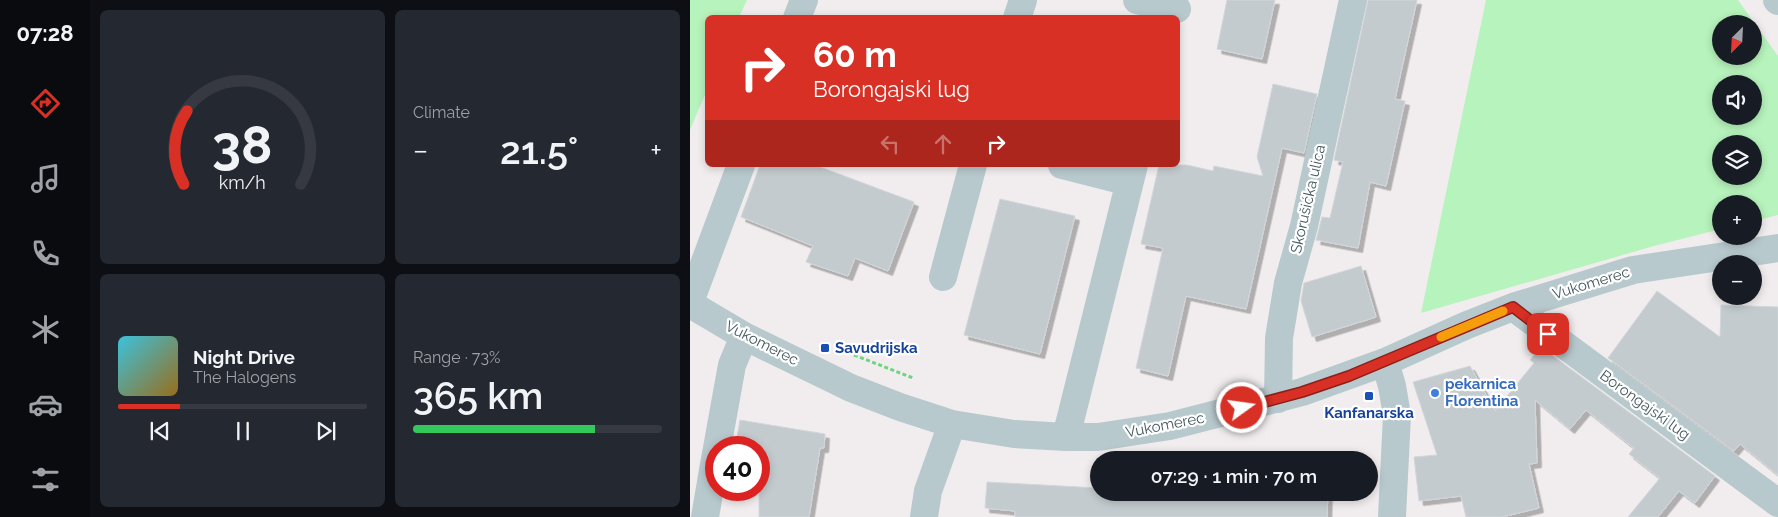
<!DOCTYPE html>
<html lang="en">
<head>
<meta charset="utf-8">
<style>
	body { margin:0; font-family:Raleway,sans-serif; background:#242831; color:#f1f3f6; height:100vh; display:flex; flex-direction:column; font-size:19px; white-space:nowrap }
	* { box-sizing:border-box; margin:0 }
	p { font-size:16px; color:#9ea1a6 }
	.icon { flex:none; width:28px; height:28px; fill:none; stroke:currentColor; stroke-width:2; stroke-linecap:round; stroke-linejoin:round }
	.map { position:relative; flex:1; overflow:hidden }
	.panel { display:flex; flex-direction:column; gap:10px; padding:10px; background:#0d0f14; width:600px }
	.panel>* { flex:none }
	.top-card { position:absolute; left:15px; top:15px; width:475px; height:152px; border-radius:8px; box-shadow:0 2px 8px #0003; background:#d93025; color:#fff; overflow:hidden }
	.needle { width:32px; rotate:204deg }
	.tools { position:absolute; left:1022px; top:15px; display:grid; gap:10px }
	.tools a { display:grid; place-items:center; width:50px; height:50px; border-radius:50%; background:#171b24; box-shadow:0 2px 8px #0003; font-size:25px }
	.speed { position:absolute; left:15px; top:436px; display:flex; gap:10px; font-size:25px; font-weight:700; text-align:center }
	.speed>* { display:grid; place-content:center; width:65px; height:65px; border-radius:50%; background:#171b24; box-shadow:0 2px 8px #0003; line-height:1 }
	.speed .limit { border:8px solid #d22; background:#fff; color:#111 }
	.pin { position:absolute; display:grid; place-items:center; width:42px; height:42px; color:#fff; margin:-21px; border-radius:10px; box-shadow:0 2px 8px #0006 }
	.me { position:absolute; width:55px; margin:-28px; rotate:76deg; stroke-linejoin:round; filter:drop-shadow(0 0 4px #0008) }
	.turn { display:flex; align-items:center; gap:18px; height:105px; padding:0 25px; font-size:22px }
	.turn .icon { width:65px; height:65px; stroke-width:2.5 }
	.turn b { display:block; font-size:35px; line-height:42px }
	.lanes { display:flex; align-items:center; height:48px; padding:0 25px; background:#0003; justify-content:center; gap:25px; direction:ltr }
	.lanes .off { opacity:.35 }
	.big { font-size:38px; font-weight:600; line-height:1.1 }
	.panel .card { flex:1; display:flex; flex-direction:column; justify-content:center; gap:8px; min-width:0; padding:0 18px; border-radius:8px; background:#242831 }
	.panel .dial { align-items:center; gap:0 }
	.dial svg { height:130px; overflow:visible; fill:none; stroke:#363941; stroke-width:7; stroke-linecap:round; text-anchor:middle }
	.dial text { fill:#f1f3f6; stroke:none }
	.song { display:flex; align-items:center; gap:15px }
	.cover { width:60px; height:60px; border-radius:8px; background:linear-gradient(135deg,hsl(190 70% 55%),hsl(40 70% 35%)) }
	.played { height:5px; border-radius:2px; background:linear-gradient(90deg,#d93025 25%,#363941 25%) }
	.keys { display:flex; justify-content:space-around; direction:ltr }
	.heat { display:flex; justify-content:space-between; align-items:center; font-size:28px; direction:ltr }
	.charge { height:8px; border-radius:4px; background:linear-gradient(90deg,#34c759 73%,#363941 0) }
	.panel .tiles { flex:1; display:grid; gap:10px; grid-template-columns:repeat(2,1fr) }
	.trip { position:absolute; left:400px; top:451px; width:288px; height:50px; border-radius:25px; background:#171b24; box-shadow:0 2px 8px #0003; font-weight:600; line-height:50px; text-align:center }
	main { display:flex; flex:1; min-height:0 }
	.menu { display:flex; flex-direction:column; width:90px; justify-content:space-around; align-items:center; background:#090b0e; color:#9ea1a6 }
	.menu .icon { width:35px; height:35px }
	.menu .active { color:#d93025 }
	.menu b { font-size:22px; color:#f1f3f6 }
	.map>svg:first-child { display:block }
	.green { fill:#b7f3bc; fill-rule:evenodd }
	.building { fill:#c4cbce; stroke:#d1d6da; filter:url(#shadow) }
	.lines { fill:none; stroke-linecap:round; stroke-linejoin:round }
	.path { stroke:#6cd581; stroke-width:3; stroke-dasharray:4 2.5; stroke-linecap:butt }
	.minor { stroke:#b8c9cd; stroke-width:28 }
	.route-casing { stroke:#8d1f18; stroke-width:12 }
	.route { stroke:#d93025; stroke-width:9 }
	.slow { stroke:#f59e0b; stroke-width:9 }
	.transit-dot { fill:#1a4fb4; stroke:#fff; stroke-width:2 }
	.shop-dot { fill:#3f7fe0; stroke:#fff; stroke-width:2 }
	.labels { text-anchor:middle; stroke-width:4.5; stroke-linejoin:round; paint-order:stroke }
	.street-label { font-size:15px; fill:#44595d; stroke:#fff }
	.transit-label { font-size:15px; font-weight:bold; fill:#164399; stroke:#fff; text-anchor:start }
	.shop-label { font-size:15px; font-weight:bold; fill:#366cbe; stroke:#fff; text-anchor:start }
</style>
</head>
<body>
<main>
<nav class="menu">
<b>07:28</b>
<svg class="icon active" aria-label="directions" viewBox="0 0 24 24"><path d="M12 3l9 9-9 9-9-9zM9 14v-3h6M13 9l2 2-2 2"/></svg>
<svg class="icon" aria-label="music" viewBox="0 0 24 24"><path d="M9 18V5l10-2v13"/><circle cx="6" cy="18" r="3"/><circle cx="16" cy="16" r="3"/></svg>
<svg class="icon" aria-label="phone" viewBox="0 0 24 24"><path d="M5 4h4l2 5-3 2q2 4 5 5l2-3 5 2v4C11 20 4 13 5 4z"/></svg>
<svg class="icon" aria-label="climate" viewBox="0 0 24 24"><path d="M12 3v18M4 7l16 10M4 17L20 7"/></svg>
<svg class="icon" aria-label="car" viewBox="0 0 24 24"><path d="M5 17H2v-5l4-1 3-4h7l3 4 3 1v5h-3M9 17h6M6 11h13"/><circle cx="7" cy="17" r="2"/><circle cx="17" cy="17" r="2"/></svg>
<svg class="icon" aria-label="filters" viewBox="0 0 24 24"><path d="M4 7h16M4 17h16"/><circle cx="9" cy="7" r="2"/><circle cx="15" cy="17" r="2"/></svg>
</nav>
<section class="panel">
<div class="tiles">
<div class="card dial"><svg viewBox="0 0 100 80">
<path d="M14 69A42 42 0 1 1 86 69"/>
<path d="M14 69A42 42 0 0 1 16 24" stroke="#d93025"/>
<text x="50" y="56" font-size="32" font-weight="700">38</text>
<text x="50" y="72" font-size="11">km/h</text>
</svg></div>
<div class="card"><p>Climate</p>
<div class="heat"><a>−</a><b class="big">21.5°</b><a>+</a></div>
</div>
<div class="card">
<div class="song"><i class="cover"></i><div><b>Night Drive</b><p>The Halogens</p></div></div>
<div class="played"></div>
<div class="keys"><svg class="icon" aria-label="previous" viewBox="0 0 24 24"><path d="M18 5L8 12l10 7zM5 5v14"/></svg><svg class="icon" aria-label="pause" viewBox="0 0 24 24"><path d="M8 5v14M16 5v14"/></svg><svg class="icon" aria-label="next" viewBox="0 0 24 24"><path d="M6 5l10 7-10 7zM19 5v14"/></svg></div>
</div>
<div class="card"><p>Range · 73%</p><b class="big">365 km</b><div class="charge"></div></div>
</div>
</section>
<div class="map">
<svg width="1088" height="517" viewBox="0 0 1088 517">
	<defs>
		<filter id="shadow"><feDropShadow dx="4.5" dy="4.5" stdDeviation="0" flood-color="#0004"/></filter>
	</defs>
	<rect width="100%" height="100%" fill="#f1edee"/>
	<path class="green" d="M0,0H57L49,17L18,18L17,90L0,130Z
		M796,0H1048L1088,56V215L1064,221V204H1031V229L964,246L731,313ZM1031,24H1064V56H1031ZM1031,84H1064V116H1031ZM1031,144H1064V176H1031Z"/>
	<path class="building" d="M537,0H585L572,59L527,49Z
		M678,0H727L705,99L715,101L696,186L680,182L668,248L626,240L632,217L640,218L653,162L644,160Z
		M583,84L627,94L614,153L592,148L556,309L496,296L478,376L446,368L473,248L451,244L469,165H497L523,171L524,166L573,176L567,157Z
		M70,165H125L224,202L198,271L165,258L158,276L116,262L123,246L51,217Z
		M310,199L385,216L350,354L274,335Z
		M671,266L686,317L622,337L611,301L614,283Z
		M967,291L1030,337L1031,305L1088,307V475L1050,444L1044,451L918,358Z
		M851,347L1025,476L1005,503L989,491L968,517H938L970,478L939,454L944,448L896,410L880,429L845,400L847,463L839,464L849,508L812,517H776L771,496L729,501L724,457L747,455L723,382L780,366L805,411L844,363L840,360Z
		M50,420L135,434L134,448H130L119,517H69V448H45Z
		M297,482L409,488L408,492H638L637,517H325V511L295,508Z"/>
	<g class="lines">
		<path class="path" d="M164,355L223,378"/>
		<path class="minor" d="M447,0L487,9
			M1087,0L1088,1
			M107,18L114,0
			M327,18L333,0
			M372,165L439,182
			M253,277L283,165
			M0,302L51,165
			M0,304L54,336L161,388L210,407L262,424L324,434L376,437H408L480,426L612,392L695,362L777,325L823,307L943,270L1088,248
			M823,307L1088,503
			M695,362L702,386L707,415L702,517
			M588,399L589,338L598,283L614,226L663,0
			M376,437L444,165
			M27,448L42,365L54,336
			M15,517L26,453
			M234,517L238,491L262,424"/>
	</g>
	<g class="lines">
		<defs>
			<path id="route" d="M552,408L612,392L659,376L823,307L858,334"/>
		</defs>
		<use href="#route" class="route-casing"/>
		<use href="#route" class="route"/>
		<path class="slow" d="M751,337L813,311"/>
	</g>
	<g class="transit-dot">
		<rect x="130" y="343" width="10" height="10" rx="2.5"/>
		<rect x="674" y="391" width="10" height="10" rx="2.5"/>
	</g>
	<circle class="shop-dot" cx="745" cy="393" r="5"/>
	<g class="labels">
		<g class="street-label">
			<text transform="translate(618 199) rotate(-77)" y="5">Skorušićka ulica</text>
			<text transform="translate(901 283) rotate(-17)" y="5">Vukomerec</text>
			<text transform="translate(72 343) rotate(27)" y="5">Vukomerec</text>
			<text transform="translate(955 405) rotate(36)" y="5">Borongajski lug</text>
			<text transform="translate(475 425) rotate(-11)" y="5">Vukomerec</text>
		</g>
		<g class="transit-label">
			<text x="145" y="353">Savudrijska</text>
			<text x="679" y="418" text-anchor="middle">Kanfanarska</text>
		</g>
		<g class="shop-label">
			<text x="755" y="389">pekarnica<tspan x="755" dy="17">Florentina</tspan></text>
		</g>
	</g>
</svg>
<div class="tools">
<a><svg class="needle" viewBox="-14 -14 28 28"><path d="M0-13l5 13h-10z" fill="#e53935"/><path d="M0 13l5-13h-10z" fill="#9ea1a6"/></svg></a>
<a><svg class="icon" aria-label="sound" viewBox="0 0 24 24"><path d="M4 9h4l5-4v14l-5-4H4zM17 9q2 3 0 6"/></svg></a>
<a><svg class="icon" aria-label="layers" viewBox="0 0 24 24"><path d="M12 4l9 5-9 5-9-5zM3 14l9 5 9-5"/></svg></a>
<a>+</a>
<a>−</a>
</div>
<div class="speed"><div class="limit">40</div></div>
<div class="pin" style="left:858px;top:334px;background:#d93025"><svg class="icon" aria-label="arrive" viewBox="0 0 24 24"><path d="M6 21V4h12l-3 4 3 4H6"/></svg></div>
<svg class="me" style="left:552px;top:408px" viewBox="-20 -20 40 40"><circle r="17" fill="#d93025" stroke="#fff" stroke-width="3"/><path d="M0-11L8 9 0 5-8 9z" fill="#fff"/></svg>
<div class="trip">07:29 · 1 min · 70 m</div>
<div class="top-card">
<div class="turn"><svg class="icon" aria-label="right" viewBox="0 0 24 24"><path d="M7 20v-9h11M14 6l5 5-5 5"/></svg><div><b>60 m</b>Borongajski lug</div></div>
<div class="lanes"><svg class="icon off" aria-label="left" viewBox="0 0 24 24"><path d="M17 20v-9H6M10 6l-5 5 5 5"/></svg><svg class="icon off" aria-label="ahead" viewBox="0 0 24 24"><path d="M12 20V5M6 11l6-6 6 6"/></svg><svg class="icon" aria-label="right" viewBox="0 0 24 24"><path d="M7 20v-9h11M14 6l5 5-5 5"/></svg></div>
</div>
</div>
</main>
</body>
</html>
